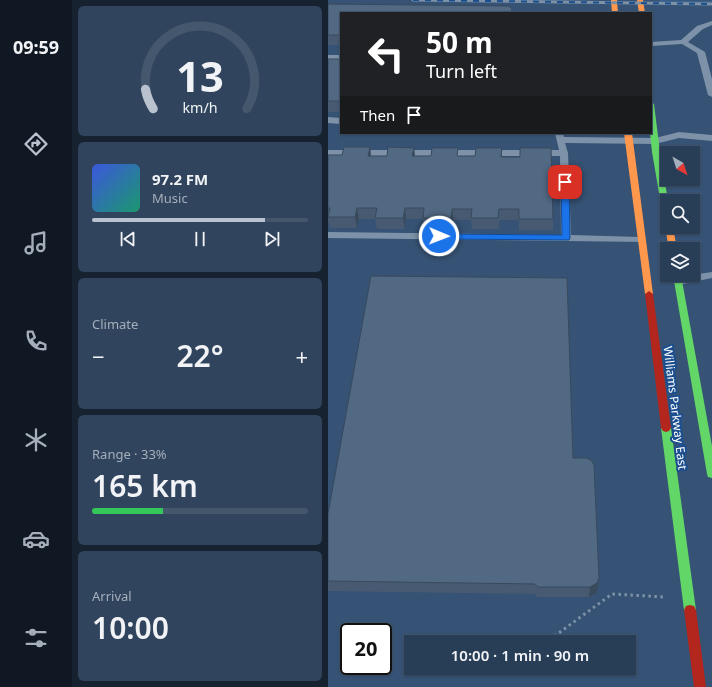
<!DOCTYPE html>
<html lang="en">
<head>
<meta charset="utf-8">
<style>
	body { margin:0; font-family:"Noto Sans",sans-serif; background:#30455d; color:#f1f3f6; height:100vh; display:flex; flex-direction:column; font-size:15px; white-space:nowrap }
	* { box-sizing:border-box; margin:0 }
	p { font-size:13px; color:#a5aeba }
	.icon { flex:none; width:22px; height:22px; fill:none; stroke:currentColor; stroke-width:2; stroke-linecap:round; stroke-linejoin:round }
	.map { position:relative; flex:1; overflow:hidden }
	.panel { display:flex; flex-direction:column; gap:6px; padding:6px; background:#162230; width:256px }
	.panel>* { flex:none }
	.hud { position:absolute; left:12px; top:12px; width:312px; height:122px; border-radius:0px; box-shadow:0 1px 3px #0004,0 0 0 1px #44576d; background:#202124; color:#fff; overflow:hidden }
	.needle { width:26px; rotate:141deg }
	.tools { position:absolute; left:332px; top:146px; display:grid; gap:8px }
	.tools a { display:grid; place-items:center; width:40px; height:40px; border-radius:0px; background:#283e57; box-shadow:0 1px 3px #0004,0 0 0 1px #44576d; font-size:20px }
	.speed { position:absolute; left:12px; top:623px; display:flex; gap:8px; font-size:20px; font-weight:700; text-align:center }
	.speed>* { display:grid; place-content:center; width:52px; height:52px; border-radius:50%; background:#283e57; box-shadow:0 1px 3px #0004,0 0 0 1px #44576d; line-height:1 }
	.speed .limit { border:2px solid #111; border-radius:6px; background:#fff; color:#111 }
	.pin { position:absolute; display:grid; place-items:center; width:34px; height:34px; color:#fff; margin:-17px; border-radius:8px; box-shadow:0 2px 6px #0006 }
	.me { position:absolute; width:44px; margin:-22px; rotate:91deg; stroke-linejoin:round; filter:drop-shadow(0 0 3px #0008) }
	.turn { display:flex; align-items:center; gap:14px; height:84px; padding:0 20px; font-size:18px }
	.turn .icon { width:52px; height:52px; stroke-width:2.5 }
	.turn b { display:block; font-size:28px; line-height:34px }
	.then { display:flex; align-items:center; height:38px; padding:0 20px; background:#0003; gap:8px; font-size:15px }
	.big { font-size:30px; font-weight:600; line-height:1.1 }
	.panel .tile { flex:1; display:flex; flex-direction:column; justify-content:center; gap:6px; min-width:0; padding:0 14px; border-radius:6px; background:#30455d }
	.panel .dial { align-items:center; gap:0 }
	.dial svg { height:104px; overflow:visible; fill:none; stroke:#44576d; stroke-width:7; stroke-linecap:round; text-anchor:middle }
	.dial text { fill:#f1f3f6; stroke:none }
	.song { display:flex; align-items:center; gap:12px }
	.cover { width:48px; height:48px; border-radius:6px; background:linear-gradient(135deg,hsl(230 70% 55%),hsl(160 70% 35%)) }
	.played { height:4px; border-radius:2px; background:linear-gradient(90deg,#b9c2ce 80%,#44576d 80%) }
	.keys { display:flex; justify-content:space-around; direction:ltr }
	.heat { display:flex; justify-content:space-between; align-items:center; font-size:22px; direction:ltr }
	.charge { height:6px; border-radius:3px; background:linear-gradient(90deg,#34c759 33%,#44576d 0) }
	.trip { position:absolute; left:76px; top:635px; width:232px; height:40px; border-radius:0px; background:#283e57; box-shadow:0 1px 3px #0004,0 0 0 1px #44576d; font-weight:600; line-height:40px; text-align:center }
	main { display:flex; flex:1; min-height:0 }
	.tabs { display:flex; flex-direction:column; width:72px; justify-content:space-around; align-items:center; background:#101923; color:#a5aeba }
	.tabs .icon { width:28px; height:28px }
	.tabs .on { color:#b9c2ce }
	.tabs b { font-size:18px; color:#f1f3f6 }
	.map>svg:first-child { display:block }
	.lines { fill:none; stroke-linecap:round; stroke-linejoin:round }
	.stream { fill:#3b618d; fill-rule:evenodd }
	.path { stroke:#7d92a8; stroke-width:3; stroke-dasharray:2.5 3.5; stroke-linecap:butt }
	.lane { fill:#7d92a8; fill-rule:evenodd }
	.fast { fill:#63d668; fill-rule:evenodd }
	.slow { fill:#ff974d; fill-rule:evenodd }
	.jam { fill:#b3261e; fill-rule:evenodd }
	.rail-casing { stroke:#7e92a7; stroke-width:3 }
	.rail { stroke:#1b4f8f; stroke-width:2; stroke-dasharray:6; stroke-linecap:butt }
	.wall { fill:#475a72 }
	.shaded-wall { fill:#394a5c }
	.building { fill:#526984; stroke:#394a5c }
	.route { fill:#1a73e8; stroke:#114b97 }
	.labels { text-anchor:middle; stroke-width:4; stroke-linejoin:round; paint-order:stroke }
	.street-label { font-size:12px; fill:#fff; stroke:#1b4f8f }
</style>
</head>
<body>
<main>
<nav class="tabs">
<b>09:59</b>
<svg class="icon on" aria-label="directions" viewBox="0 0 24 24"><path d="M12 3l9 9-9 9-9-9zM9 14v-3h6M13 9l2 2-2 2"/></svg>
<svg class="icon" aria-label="music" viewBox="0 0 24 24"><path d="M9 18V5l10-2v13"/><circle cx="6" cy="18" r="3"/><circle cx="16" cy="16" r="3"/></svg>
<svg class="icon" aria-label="phone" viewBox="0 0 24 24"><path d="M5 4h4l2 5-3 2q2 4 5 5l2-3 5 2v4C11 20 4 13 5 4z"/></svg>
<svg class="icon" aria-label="climate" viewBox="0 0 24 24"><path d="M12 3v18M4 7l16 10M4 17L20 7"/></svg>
<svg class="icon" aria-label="car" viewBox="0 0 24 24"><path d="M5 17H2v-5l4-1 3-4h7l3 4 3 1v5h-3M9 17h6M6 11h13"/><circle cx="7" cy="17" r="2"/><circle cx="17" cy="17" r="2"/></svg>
<svg class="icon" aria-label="filters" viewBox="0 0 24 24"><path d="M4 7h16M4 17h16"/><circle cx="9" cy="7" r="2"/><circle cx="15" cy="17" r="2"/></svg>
</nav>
<section class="panel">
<div class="tile dial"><svg viewBox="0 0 100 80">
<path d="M14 69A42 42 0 1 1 86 69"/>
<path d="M14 69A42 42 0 0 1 8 54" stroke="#b9c2ce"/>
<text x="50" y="56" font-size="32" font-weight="700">13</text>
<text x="50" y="72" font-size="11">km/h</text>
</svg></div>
<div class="tile">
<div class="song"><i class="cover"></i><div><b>97.2 FM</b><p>Music</p></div></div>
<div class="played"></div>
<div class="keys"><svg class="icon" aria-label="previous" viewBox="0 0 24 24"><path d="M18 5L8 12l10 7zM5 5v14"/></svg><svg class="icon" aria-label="pause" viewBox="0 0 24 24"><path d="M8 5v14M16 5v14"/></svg><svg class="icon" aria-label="next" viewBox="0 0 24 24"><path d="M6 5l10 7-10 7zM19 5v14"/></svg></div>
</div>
<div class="tile"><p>Climate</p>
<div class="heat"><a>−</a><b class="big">22°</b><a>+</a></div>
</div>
<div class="tile"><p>Range · 33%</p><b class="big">165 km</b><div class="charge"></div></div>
<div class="tile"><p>Arrival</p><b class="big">10:00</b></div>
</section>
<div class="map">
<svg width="384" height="687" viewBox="0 0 384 687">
	<rect width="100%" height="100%" fill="#365274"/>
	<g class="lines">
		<path class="stream" d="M332,0L384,1V3L333,2L331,1Z"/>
		<path class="path" d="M196,638L228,635L284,594L337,597"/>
		<path class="lane" d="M384,21V25L375,29L360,42L377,52L384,79V97L380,95L369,53L354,44L323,46V42L353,40L369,26Z
			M0,55H13V59H0Z
			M0,117L13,118V124L0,123Z
			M351,132L384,135V141L351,138L327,144L237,143L240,153L243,235L313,237L318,240L316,242L0,238V232L233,235L232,156H0V150H231L227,133H235L236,137L327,138Z
			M384,272V278L350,285L346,283L345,281L346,279L350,277Z"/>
		<path class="fast" d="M323,102L326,104L332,152L340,201H339V218L335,216L324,152L322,133Z
			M345,275H353L384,446V478L380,477L379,474Z
			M338,424L341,425L343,428L368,610L366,614L362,615L358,614L356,610L333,428L335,425Z"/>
		<path class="slow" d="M283,0H289L290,13H284Z
			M309,0H315L317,13H311Z
			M296,133H304L325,294L321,297L317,294Z
			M339,225V227H345L349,249H341L337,227Z"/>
		<path class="jam" d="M321,291L325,294L343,428L341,431L338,432L335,431L333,428L317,294Z
			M362,605L366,606L368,610L378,687H366L356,610L358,606Z"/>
		<defs>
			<path id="rail" d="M85,0L384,4"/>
		</defs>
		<use href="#rail" class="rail-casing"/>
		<use href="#rail" class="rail"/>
	</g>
	<path class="wall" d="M0,4L13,13V45H0Z
		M0,59H13V112H0Z
		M42,147L43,156H59L86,148L87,156H147L174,148V157L225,219V230H191V220H171V229H144L143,220H125L124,229H96L95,219H78L77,229H49L47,219H31L29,228H2L0,220V155H14Z
		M245,458L271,578L270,588L268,593L261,597H209L207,594L0,591V514Z"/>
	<path class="shaded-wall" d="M42,147L43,158L40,156Z
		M86,148L87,159L84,156Z
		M29,208L31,219L29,228L27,217Z
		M77,208L78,219L77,229L75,218Z
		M124,209L125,220L124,229L123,218Z
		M271,578L270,588L268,593L261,597L262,587Z"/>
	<path class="building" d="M0,4L180,6L184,8L183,13H13V35H0Z
		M0,59H13V101H0Z
		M16,147H42L40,156H59L60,147L86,148L84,156H103L104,148H130L129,156H147L148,148H174L173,157H192V148H223L225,219H191V209H171L170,218H143L144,209H124L123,218H95L96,208H77L75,218H47L49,208H29L27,217H0L2,208H0V155H14Z
		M43,276L239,278L245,458H259L264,461L266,465L271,578L269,583L262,587H210L207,584L0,581V514Z"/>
	<path class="route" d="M237,179L241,182L242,238L241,240L111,239L107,236L111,234L234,235L233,182Z"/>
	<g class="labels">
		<g class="street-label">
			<text transform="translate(347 408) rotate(83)" y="4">Williams Parkway East</text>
		</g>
	</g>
</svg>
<div class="tools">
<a><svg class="needle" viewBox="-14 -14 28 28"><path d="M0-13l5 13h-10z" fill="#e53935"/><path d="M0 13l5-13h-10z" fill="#a5aeba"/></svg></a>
<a><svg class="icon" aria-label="search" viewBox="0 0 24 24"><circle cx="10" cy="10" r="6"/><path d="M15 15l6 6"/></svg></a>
<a><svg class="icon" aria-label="layers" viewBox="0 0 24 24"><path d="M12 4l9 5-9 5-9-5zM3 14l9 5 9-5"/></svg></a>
</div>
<div class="speed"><div class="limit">20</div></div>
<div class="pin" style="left:237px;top:182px;background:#d93025"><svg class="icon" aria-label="arrive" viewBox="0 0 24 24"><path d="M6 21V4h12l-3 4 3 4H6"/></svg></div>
<svg class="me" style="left:111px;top:236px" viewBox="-20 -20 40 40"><circle r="17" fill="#1a73e8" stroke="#fff" stroke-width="3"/><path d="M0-11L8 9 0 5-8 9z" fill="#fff"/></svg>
<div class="trip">10:00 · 1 min · 90 m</div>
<div class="hud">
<div class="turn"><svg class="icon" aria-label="left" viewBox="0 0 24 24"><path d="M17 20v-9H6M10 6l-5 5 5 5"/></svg><div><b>50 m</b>Turn left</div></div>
<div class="then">Then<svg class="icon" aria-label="arrive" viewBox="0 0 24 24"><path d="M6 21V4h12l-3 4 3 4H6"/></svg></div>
</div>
</div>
</main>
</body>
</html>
